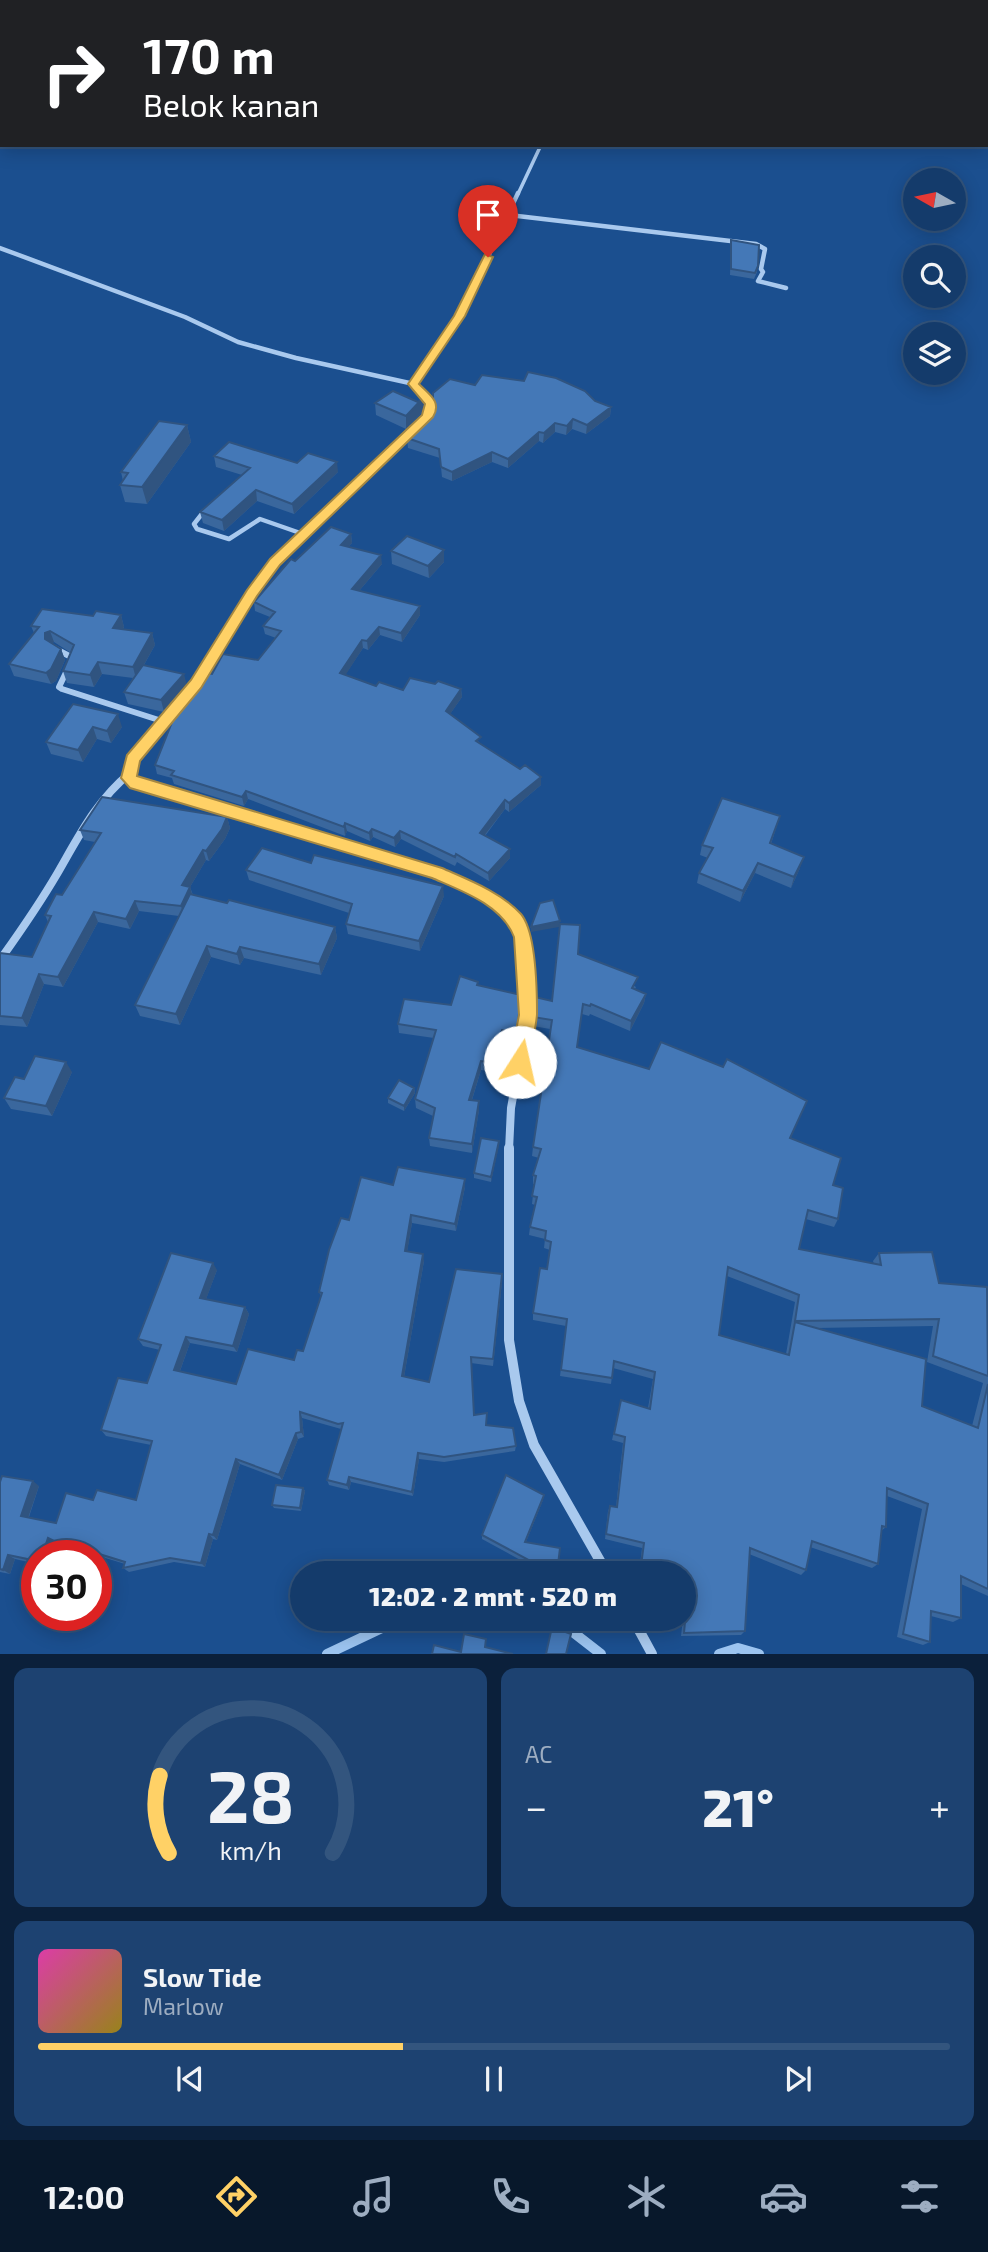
<!DOCTYPE html>
<html lang="id">
<head>
<meta charset="utf-8">
<style>
	body { margin:0; font-family:"Exo 2",sans-serif; background:#1d4271; color:#f1f3f6; height:100vh; display:flex; flex-direction:column; font-size:26px; white-space:nowrap }
	* { box-sizing:border-box; margin:0 }
	p { font-size:23px; color:#9dadc1 }
	.icon { flex:none; width:38px; height:38px; fill:none; stroke:currentColor; stroke-width:2; stroke-linecap:round; stroke-linejoin:round }
	.map { position:relative; height:1654px; overflow:hidden }
	.drawer { display:flex; flex-direction:column; gap:14px; padding:14px; background:#0b203b; flex:1 }
	.drawer>* { flex:none }
	.top-card { position:absolute; left:0px; top:0px; width:989px; height:147px; box-shadow:0 4px 18px #0003,0 0 0 2px #33557e; background:#202124; color:#fff; overflow:hidden }
	.needle { width:46px; rotate:279deg }
	.tools { position:absolute; left:903px; top:168px; display:grid; gap:14px }
	.tools a { display:grid; place-items:center; width:63px; height:63px; border-radius:50%; background:#143b6b; box-shadow:0 4px 18px #0003,0 0 0 2px #33557e; font-size:35px }
	.speed { position:absolute; left:21px; top:1540px; display:flex; gap:14px; font-size:35px; font-weight:700; text-align:center }
	.speed>* { display:grid; place-content:center; width:91px; height:91px; border-radius:50%; background:#143b6b; box-shadow:0 4px 18px #0003,0 0 0 2px #33557e; line-height:1 }
	.speed .limit { border:10px solid #d22; background:#fff; color:#111 }
	.pin { position:absolute; display:grid; place-items:center; width:60px; height:60px; color:#fff; margin:-72px -30px; border-radius:50% 50% 50% 0; rotate:-45deg; box-shadow:0 0 7px #0007 }
	.pin .icon { rotate:45deg }
	.me { position:absolute; width:77px; margin:-38px; rotate:10deg; stroke-linejoin:round; filter:drop-shadow(0 0 5px #0008) }
	.turn { display:flex; align-items:center; gap:24px; height:147px; padding:0 28px; font-size:32px }
	.turn .icon { width:91px; height:91px; stroke-width:2.5 }
	.turn b { display:block; font-size:49px; line-height:60px }
	.big { font-size:52px; font-weight:800; line-height:1.1 }
	.drawer .widget { flex:1; display:flex; flex-direction:column; justify-content:center; gap:10px; min-width:0; padding:0 24px; border-radius:14px; background:#1d4271 }
	.drawer .dial { align-items:center; gap:0 }
	.dial svg { height:182px; overflow:visible; fill:none; stroke:#33557e; stroke-width:7; stroke-linecap:round; text-anchor:middle }
	.dial text { fill:#f1f3f6; stroke:none }
	.song { display:flex; align-items:center; gap:21px }
	.cover { width:84px; height:84px; border-radius:10px; background:linear-gradient(135deg,hsl(320 70% 55%),hsl(50 70% 35%)) }
	.played { height:7px; border-radius:4px; background:linear-gradient(90deg,#ffd166 40%,#33557e 40%) }
	.keys { display:flex; justify-content:space-around; direction:ltr }
	.heat { display:flex; justify-content:space-between; align-items:center; font-size:38px; direction:ltr }
	.drawer .tiles { flex:1; display:grid; gap:14px; grid-template-columns:1fr 1fr }
	.widget:last-child { grid-column:span 2 }
	.trip { position:absolute; left:290px; top:1561px; width:406px; height:70px; border-radius:35px; background:#143b6b; box-shadow:0 4px 18px #0003,0 0 0 2px #33557e; font-weight:800; line-height:70px; text-align:center }
	.tabs { display:flex; height:112px; justify-content:space-around; align-items:center; background:#08182b; color:#9dadc1 }
	.tabs .icon { width:49px; height:49px }
	.tabs .active { color:#ffd166 }
	.tabs b { font-size:32px; color:#f1f3f6 }
	.map>svg:first-child { display:block }
	.lines { fill:none; stroke-linecap:round; stroke-linejoin:round }
	.stream { stroke:#9cc4f0; stroke-width:10 }
	.service { stroke:#a9c9ee; stroke-width:4.5 }
	.minor-far4 { stroke:#a9c9ee; stroke-width:3.5 }
	.minor-far3 { stroke:#a9c9ee; stroke-width:4.5 }
	.minor-far2 { stroke:#a9c9ee; stroke-width:6 }
	.minor-far1 { stroke:#a9c9ee; stroke-width:8 }
	.minor { stroke:#a9c9ee; stroke-width:10 }
	.wall { fill:#3a679d; fill-rule:evenodd }
	.shaded-wall { fill:#305480 }
	.building { fill:#4478b7; stroke:#305480; stroke-width:2 }
	.route { fill:#ffd166; stroke:#a68842; stroke-width:2 }
</style>
</head>
<body>
<div class="map">
<svg width="988" height="1654" viewBox="0 0 988 1654">
	<rect width="100%" height="100%" fill="#1b4f8f"/>
	<g class="lines">
		<path class="stream" d="M556,1619L601,1654
			M327,1654L401,1619
			M719,1654L738,1648L759,1654"/>
		<path class="service" d="M205,510L194,524L197,529L229,539L260,519L303,534"/>
		<path class="minor-far4" d="M681,2L683,0
			M518,194L541,145"/>
		<path class="minor-far3" d="M509,215L756,244L765,249L761,269L763,272L758,281L786,288
			M0,248L185,317L238,342L296,358L414,384L431,403L429,413
			M414,384L460,316L518,193
			M403,440L422,422"/>
		<path class="minor-far2" d="M54,648L73,658L59,687L62,689L165,722
			M193,687L252,593L275,562L404,439
			M137,753L179,705"/>
		<path class="minor-far1" d="M139,751L132,759L129,778L135,784L437,873L485,896L516,921L523,937L528,1015L511,1108L509,1150
			M0,960C20,932 40,903 57,874C79,836 96,801 130,773"/>
		<path class="minor" d="M509,1148V1340L519,1401L534,1445L607,1573
			M633,1619L652,1654"/>
	</g>
	<path class="wall" d="M731,240L757,272L754,279L730,275Z
		M475,385L595,401L611,407L610,416L586,434L572,429L566,435L555,432L543,443L539,441L508,468L492,462L452,481L442,477L440,458L408,448L407,438L415,430V424Z
		M375,403L424,410L406,429L376,415Z
		M187,425L191,442L147,504L125,502L120,485L123,481L121,472Z
		M214,456L297,463L338,472L294,514L257,501L224,531L203,523L200,512L242,475L216,467Z
		M351,534L352,543L348,547L382,564L359,591L420,606V615L402,642L380,635L368,650L363,648L345,675L376,686L403,690L435,684L461,689L462,697L450,714L481,744L541,785L509,812L505,809L485,836L510,858L489,881L457,862L455,866L401,839L395,847L373,837L370,841L347,831L345,836L248,799L244,806L174,784L172,778L157,774L155,765L176,713L174,707L202,681L212,674L258,660L276,638L265,634L263,626L270,617L255,611L254,602L295,561Z
		M444,550V562L429,578L392,564L391,551Z
		M121,615L124,627L123,629L152,633L155,645L144,665L187,686L164,712L128,704L124,692L133,678L102,674L94,687L67,683L63,671L71,653L54,642L52,643L61,649L65,660L56,681L51,684L14,676L9,664L34,633L31,626L93,616Z
		M73,704L122,727L111,743L97,739L83,762L51,754L46,742Z
		M780,816L771,844L800,868L791,888L755,873L740,902L697,883L699,873L708,858L700,855L702,845Z
		M227,817L230,828L225,839L209,861L206,860L190,887L193,895L227,903L335,927L337,938L321,975L244,958L240,965L211,957L180,1025L140,1016L135,1005L179,916L139,911L130,929L98,922L63,987L44,984L27,1027L0,1025V953L32,957L48,922L45,915L62,895L95,842L84,840L80,830Z
		M311,863L444,896L420,951L348,934L346,924L349,913L249,880L246,870Z
		M578,954L636,987L635,989L646,994L644,1003L630,1031L590,1014L589,1016L582,1014L577,1047L791,1138L833,1185L838,1219L834,1227L806,1219L799,1249L874,1264L873,1261L879,1253L939,1283L988,1295V1596L961,1584V1618L953,1622L931,1616L930,1642L923,1645L897,1637L922,1509L887,1496L886,1527L881,1531L878,1564L872,1568L810,1547L806,1570L801,1575L749,1554L745,1631L741,1635L681,1636L683,1619H684V1573H639L642,1548L605,1539L608,1511L610,1506L616,1507L623,1443L612,1440L621,1400L648,1408L653,1379L613,1368L611,1384L560,1376L566,1326L533,1320V1313L547,1269L550,1250L544,1248L545,1239L529,1235L530,1227L535,1205L532,1204L534,1184H533V1175L539,1158L532,1156L533,1147L550,1029L533,1026L535,997L552,1001ZM727,1276L795,1302L786,1354L719,1335ZM933,1326L927,1362L983,1383L972,1426L922,1406L817,1328Z
		M478,985L521,1004L516,1041L502,1039L495,1072L481,1070L472,1100L479,1101V1110L472,1153L430,1146L429,1138L433,1116L416,1108L415,1099L434,1038L399,1033L398,1024L451,1005Z
		M72,1072L52,1116L11,1109L4,1098L24,1079Z
		M414,1088L415,1093L404,1111L388,1103V1098Z
		M499,1141L491,1182L474,1178V1173Z
		M393,1185L465,1187L456,1231L412,1223L407,1251L424,1261L404,1377L429,1382L502,1281L493,1366L471,1363L474,1415L487,1418L486,1425L516,1446L515,1451L444,1462L419,1459L413,1496L351,1482L349,1490L329,1485L327,1480L341,1429L302,1418L304,1437L298,1439L282,1480L240,1464L217,1540L213,1539L205,1567L174,1562L129,1572L123,1568L125,1564L73,1548L72,1551L54,1542L50,1556H37V1564L15,1559L10,1574L0,1572V1482L39,1486L29,1517L56,1523L93,1500H136L151,1445L106,1436L101,1430L147,1383L160,1350L143,1346L138,1339L217,1270L206,1299L245,1307L249,1314L237,1352L190,1343L180,1371L236,1384L294,1360L303,1351L321,1296L319,1292L349,1220Z
		M303,1488L305,1491L301,1511L274,1508L272,1505Z
		M543,1500L526,1542L557,1573L537,1569L482,1539V1535Z"/>
	<path class="shaded-wall" d="M423,398L424,410L406,429V416Z
		M611,407L610,416L586,434L587,425Z
		M573,419L572,429L566,435L567,426Z
		M555,423V432L543,443L544,433Z
		M187,425L191,442L147,504L142,487Z
		M539,432V441L508,468V459Z
		M492,452V462L452,481V472Z
		M337,462L338,472L294,514L292,504Z
		M256,490L257,501L224,531L222,520Z
		M351,534L352,543L342,554L341,545Z
		M444,550V562L429,578L428,566Z
		M381,555L382,564L353,598L352,589Z
		M420,606V615L402,642L401,633Z
		M121,615L124,627L116,639L113,628Z
		M379,627L380,635L368,650L367,641Z
		M50,631L54,642L49,645L45,639V633Z
		M152,633L155,645L136,679L133,667Z
		M362,640L363,648L341,682L340,673Z
		M61,649L65,660L56,681L51,684L46,673Z
		M98,662L102,674L94,687L90,675Z
		M184,674L187,686L164,712L161,700Z
		M461,689L462,697L446,720V711Z
		M118,714L122,727L111,743L107,731Z
		M93,727L97,739L83,762L78,750Z
		M541,777V785L509,812V803Z
		M246,791L248,799L244,806L242,797Z
		M505,800V809L480,841V833Z
		M227,817L230,828L225,839L209,861L206,851Z
		M345,823L347,831L345,836L344,827Z
		M372,829L373,837L370,841L369,833Z
		M400,831L401,839L395,847L394,838Z
		M510,849V858L489,881L488,873Z
		M203,850L206,860L190,887L193,897L184,916L181,906L182,885Z
		M804,857L800,868L791,888L794,877Z
		M758,863L755,873L740,902L743,891Z
		M443,886L444,896L420,951L419,941Z
		M135,901L139,911L130,929L126,919Z
		M94,912L98,922L63,987L58,977Z
		M560,921L559,927L531,932V927Z
		M335,927L337,938L321,975L319,964Z
		M207,946L211,957L180,1025L176,1014Z
		M240,947L244,958L240,965L237,954Z
		M39,974L44,984L27,1027L22,1018Z
		M646,994L644,1003L630,1031L631,1021Z
		M502,1030V1039L495,1072V1063Z
		M481,1061V1070L469,1109V1100Z
		M66,1062L72,1072L52,1116L46,1106Z
		M414,1088L415,1093L404,1111V1106Z
		M479,1101V1110L472,1153V1144Z
		M499,1141V1146L491,1182V1177Z
		M465,1179V1187L456,1231L455,1224Z
		M411,1215L412,1223L406,1259L405,1251Z
		M423,1254L424,1261L403,1383L402,1376Z
		M213,1263L217,1270L204,1305L200,1298Z
		M245,1307L249,1314L237,1352L233,1346Z
		M186,1337L190,1343L178,1376L174,1370Z
		M300,1412L302,1418L304,1437L301,1432Z
		M296,1433L298,1439L282,1480L279,1475Z
		M418,1453L419,1459L413,1496L412,1492Z
		M236,1459L240,1464L217,1540L213,1535Z
		M349,1477L351,1482L349,1490L347,1485Z
		M33,1481L39,1486L27,1521L21,1516Z
		M303,1488L305,1491L301,1511L300,1508Z
		M544,1495L543,1500L524,1546L525,1542Z
		M209,1534L213,1539L205,1567L201,1563Z
		M48,1538L54,1542L50,1556H42Z
		M67,1544L73,1548L72,1551L66,1547Z
		M8,1555L15,1559L10,1574L3,1570Z"/>
	<path class="building" d="M731,240L759,245L758,266L755,273L731,269Z
		M528,372L556,378L585,391L595,401L611,407L587,425L573,419L567,426L555,423L544,433L539,432L508,459L492,452L452,472L441,467L439,449L407,438L420,426L415,424L433,405V393L450,379L475,385L482,375L524,381Z
		M393,391L418,402L423,398L406,416L375,403Z
		M159,421L187,425L142,487L120,485L128,473L121,472Z
		M229,442L297,463L308,453L337,462L292,504L256,490L222,520L200,512L250,468L214,456Z
		M331,527L351,534L341,545L381,555L352,589L420,606L401,633L379,627L367,641L362,640L340,673L376,686L379,682L403,690L410,678L435,684L438,681L461,689L446,711L481,737L476,741L520,769L525,765L541,777L509,803L505,800L480,833L510,849L488,873L456,854L455,857L400,831L394,838L372,829L369,833L345,823L344,827L246,791L242,797L171,775L174,771L155,765L178,707H174L197,680L202,681L206,673L212,674L223,654L258,660L281,631L263,626L275,612L254,602L291,559L295,561Z
		M407,536L444,550L428,566L391,551Z
		M42,609L93,616L96,611L121,615L113,628L152,633L133,667L98,662L90,675L63,671L74,645L50,631L45,633V639L61,649L51,669L46,673L9,664L39,627L31,626Z
		M143,665L184,674L161,700L124,692Z
		M73,704L118,714L107,731L93,727L78,750L46,742Z
		M102,797L227,817L222,829L206,851L203,850L182,885L190,887L181,906L135,901L126,919L94,912L58,977L39,974L22,1018L0,1016V953L32,957L51,916L45,915L56,894L62,895L101,833L80,830Z
		M722,798L780,816L770,843L804,857L794,877L758,863L743,891L699,873L713,848L702,845Z
		M262,848L311,863L314,855L443,886L419,941L346,924L352,904L246,870Z
		M190,894L227,903L229,900L335,927L319,964L240,947L237,954L207,946L176,1014L135,1005Z
		M553,900L560,921L531,927L540,903Z
		M560,924L580,925L578,954L638,977L632,988L646,994L631,1021L591,1004L590,1006L583,1004L577,1047L649,1069L661,1042L723,1067L727,1059L807,1101L790,1138L841,1158L833,1185L843,1188L838,1219L808,1210L799,1249L881,1265L879,1253L932,1252L939,1283L987,1287L988,1376L933,1356L939,1319L795,1321L799,1295L728,1267L719,1335L789,1355L795,1322L926,1359L922,1406L978,1428L988,1384V1589L961,1576V1618L931,1611L930,1642L903,1634L928,1504L887,1488L886,1527L882,1526L878,1564L812,1541L806,1570L750,1548L745,1631L684,1633L687,1600L684,1599V1573H640L644,1543L606,1534L610,1506L617,1507L625,1437L614,1434L621,1400L650,1409L655,1372L614,1361L612,1378L561,1370L567,1319L533,1313L540,1268L547,1269L551,1242L545,1240L546,1231L530,1227L537,1197L532,1196L536,1176L533,1175L541,1149L533,1147L552,1020L533,1017L535,997L552,1001Z
		M460,976L478,982L477,985L521,995L517,1032L502,1030L495,1063L481,1061L469,1100L479,1101L472,1144L429,1138L435,1108L415,1099L436,1030L398,1024L404,999L451,1005Z
		M35,1056L66,1062L46,1106L4,1098L15,1077L24,1079Z
		M399,1080L414,1088L404,1106L388,1098Z
		M481,1138L499,1141L491,1177L474,1173Z
		M398,1167L465,1179L455,1224L411,1215L405,1251L423,1254L402,1376L429,1382L456,1269L502,1274L493,1359L471,1357L474,1415L487,1413L486,1425L513,1428L516,1446L444,1457L418,1453L412,1492L349,1477L347,1485L327,1480L343,1423L338,1424L300,1412L301,1432L296,1433L279,1475L236,1459L213,1535L209,1534L201,1563L170,1558L123,1568L125,1562L67,1544L66,1547L48,1538L42,1556H37V1561L8,1555L3,1570L0,1569V1482L2,1476L33,1481L21,1516L56,1523L66,1493L93,1500L97,1490L136,1500L152,1441L101,1430L118,1378L147,1383L161,1345L138,1339L171,1253L213,1263L200,1298L245,1307L233,1346L186,1337L174,1370L236,1384L248,1349L294,1360L297,1350L303,1351L322,1293L319,1292L329,1250L341,1218L349,1220L361,1177L393,1185Z
		M506,1475L544,1495L525,1542L560,1548L557,1573H537L538,1565L482,1535Z
		M276,1485L303,1488L300,1508L272,1505Z
		M552,1627L571,1634L566,1654H546Z
		M464,1634L486,1639L485,1647L513,1654H432L434,1645L461,1652Z"/>
	<path class="route" d="M485,254L493,257L465,316L419,384C430,395 442,402 433,417L280,565L257,596L201,688L140,761L137,776L442,868C469,880 501,892 521,914C536,932 537,990 537,1014C536,1029 531,1046 529,1062L526,1067L520,1070L513,1067L510,1062L519,1015L514,937C502,905 462,891 432,878L130,788L121,778L127,755L191,680L247,590L270,559L422,415L425,404L408,384L454,316Z"/>
</svg>
<div class="tools">
<a><svg class="needle" viewBox="-14 -14 28 28"><path d="M0-13l5 13h-10z" fill="#e53935"/><path d="M0 13l5-13h-10z" fill="#9dadc1"/></svg></a>
<a><svg class="icon" aria-label="search" viewBox="0 0 24 24"><circle cx="10" cy="10" r="6"/><path d="M15 15l6 6"/></svg></a>
<a><svg class="icon" aria-label="layers" viewBox="0 0 24 24"><path d="M12 4l9 5-9 5-9-5zM3 14l9 5 9-5"/></svg></a>
</div>
<div class="speed"><div class="limit">30</div></div>
<div class="pin" style="left:488px;top:257px;background:#d93025"><svg class="icon" aria-label="arrive" viewBox="0 0 24 24"><path d="M6 21V4h12l-3 4 3 4H6"/></svg></div>
<svg class="me" style="left:520px;top:1062px" viewBox="-20 -20 40 40"><circle r="19" fill="#fff"/><path d="M0-13L10 11 0 6-10 11z" fill="#ffd166"/></svg>
<div class="trip">12:02 · 2 mnt · 520 m</div>
<div class="top-card">
<div class="turn"><svg class="icon" aria-label="right" viewBox="0 0 24 24"><path d="M7 20v-9h11M14 6l5 5-5 5"/></svg><div><b>170 m</b>Belok kanan</div></div>
</div>
</div>
<section class="drawer">
<div class="tiles">
<div class="widget dial"><svg viewBox="0 0 100 80">
<path d="M14 69A42 42 0 1 1 86 69"/>
<path d="M14 69A42 42 0 0 1 10 35" stroke="#ffd166"/>
<text x="50" y="56" font-size="32" font-weight="700">28</text>
<text x="50" y="72" font-size="11">km/h</text>
</svg></div>
<div class="widget"><p>AC</p>
<div class="heat"><a>−</a><b class="big">21°</b><a>+</a></div>
</div>
<div class="widget">
<div class="song"><i class="cover"></i><div><b>Slow Tide</b><p>Marlow</p></div></div>
<div class="played"></div>
<div class="keys"><svg class="icon" aria-label="previous" viewBox="0 0 24 24"><path d="M18 5L8 12l10 7zM5 5v14"/></svg><svg class="icon" aria-label="pause" viewBox="0 0 24 24"><path d="M8 5v14M16 5v14"/></svg><svg class="icon" aria-label="next" viewBox="0 0 24 24"><path d="M6 5l10 7-10 7zM19 5v14"/></svg></div>
</div>
</div>
</section>
<nav class="tabs">
<b>12:00</b>
<svg class="icon active" aria-label="directions" viewBox="0 0 24 24"><path d="M12 3l9 9-9 9-9-9zM9 14v-3h6M13 9l2 2-2 2"/></svg>
<svg class="icon" aria-label="music" viewBox="0 0 24 24"><path d="M9 18V5l10-2v13"/><circle cx="6" cy="18" r="3"/><circle cx="16" cy="16" r="3"/></svg>
<svg class="icon" aria-label="phone" viewBox="0 0 24 24"><path d="M5 4h4l2 5-3 2q2 4 5 5l2-3 5 2v4C11 20 4 13 5 4z"/></svg>
<svg class="icon" aria-label="climate" viewBox="0 0 24 24"><path d="M12 3v18M4 7l16 10M4 17L20 7"/></svg>
<svg class="icon" aria-label="car" viewBox="0 0 24 24"><path d="M5 17H2v-5l4-1 3-4h7l3 4 3 1v5h-3M9 17h6M6 11h13"/><circle cx="7" cy="17" r="2"/><circle cx="17" cy="17" r="2"/></svg>
<svg class="icon" aria-label="filters" viewBox="0 0 24 24"><path d="M4 7h16M4 17h16"/><circle cx="9" cy="7" r="2"/><circle cx="15" cy="17" r="2"/></svg>
</nav>
</body>
</html>
